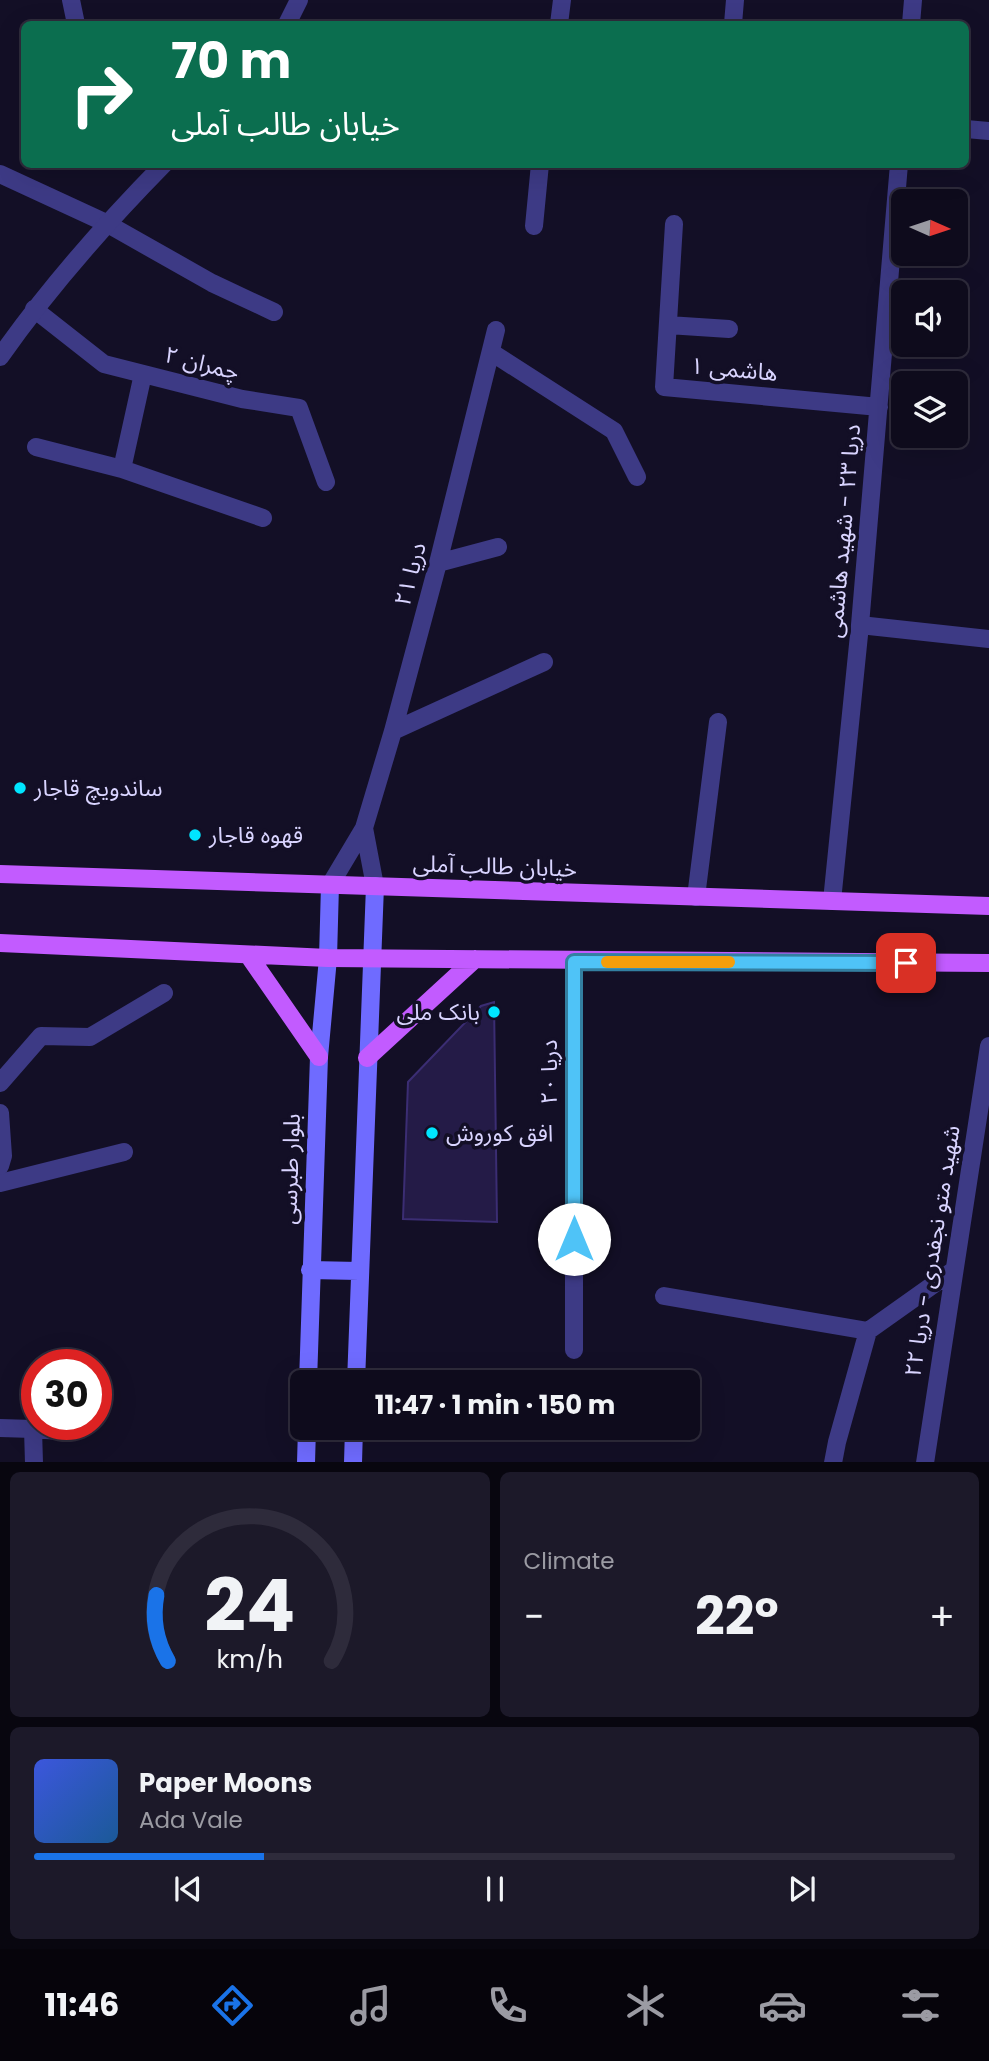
<!DOCTYPE html>
<html lang="en">
<head>
<meta charset="utf-8">
<style>
	body { margin:0; font-family:Poppins,"Noto Sans Arabic",sans-serif; background:#1c1929; color:#f1f3f6; height:100vh; display:flex; flex-direction:column; font-size:26px; white-space:nowrap }
	* { box-sizing:border-box; margin:0 }
	p { font-size:23px; color:#9b9ba3 }
	.icon { flex:none; width:38px; height:38px; fill:none; stroke:currentColor; stroke-width:2; stroke-linecap:round; stroke-linejoin:round }
	.map { position:relative; height:1462px; overflow:hidden }
	.sheet { display:flex; flex-direction:column; gap:10px; padding:10px; background:#08060f; flex:1 }
	.sheet>* { flex:none }
	.top-card { position:absolute; left:21px; top:21px; width:948px; height:147px; border-radius:10px; box-shadow:0 7px 28px #0002,0 0 0 2px #2e2b3b; background:#0b6e4f; color:#fff; overflow:hidden }
	.needle { width:46px; rotate:93deg }
	.controls { position:absolute; left:891px; top:189px; display:grid; gap:14px }
	.controls a { display:grid; place-items:center; width:77px; height:77px; border-radius:10px; background:#0e0b1c; box-shadow:0 7px 28px #0002,0 0 0 2px #2e2b3b; font-size:35px }
	.speed { position:absolute; left:21px; top:1349px; display:flex; gap:14px; font-size:35px; font-weight:700; text-align:center }
	.speed>* { display:grid; place-content:center; width:91px; height:91px; border-radius:50%; background:#0e0b1c; box-shadow:0 7px 28px #0002,0 0 0 2px #2e2b3b; line-height:1 }
	.speed .limit { border:10px solid #d22; background:#fff; color:#111 }
	.pin { position:absolute; display:grid; place-items:center; width:60px; height:60px; color:#fff; margin:-30px; border-radius:14px; box-shadow:0 4px 10px #0006 }
	.me { position:absolute; width:77px; margin:-38px; rotate:0deg; stroke-linejoin:round; filter:drop-shadow(0 0 5px #0008) }
	.turn { display:flex; align-items:center; gap:24px; height:147px; padding:0 35px; font-size:32px }
	.turn .icon { width:91px; height:91px; stroke-width:2.5 }
	.turn b { display:block; font-size:49px; line-height:60px }
	.big { font-size:52px; font-weight:700; line-height:1.1 }
	.sheet .widget { flex:1; display:flex; flex-direction:column; justify-content:center; gap:10px; min-width:0; padding:0 24px; border-radius:10px; background:#1c1929 }
	.sheet .dial { align-items:center; gap:0 }
	.dial svg { height:182px; overflow:visible; fill:none; stroke:#2e2b3b; stroke-width:7; stroke-linecap:round; text-anchor:middle }
	.dial text { fill:#f1f3f6; stroke:none }
	.song { display:flex; align-items:center; gap:21px }
	.cover { width:84px; height:84px; border-radius:10px; background:linear-gradient(135deg,hsl(230 70% 55%),hsl(210 70% 35%)) }
	.played { height:7px; border-radius:4px; background:linear-gradient(90deg,#1a73e8 25%,#2e2b3b 25%) }
	.keys { display:flex; justify-content:space-around; direction:ltr }
	.heat { display:flex; justify-content:space-between; align-items:center; font-size:38px; direction:ltr }
	.sheet .tiles { flex:1; display:grid; gap:10px; grid-template-columns:1fr 1fr }
	.widget:last-child { grid-column:span 2 }
	.trip { position:absolute; left:290px; top:1370px; width:410px; height:70px; border-radius:10px; background:#0e0b1c; box-shadow:0 7px 28px #0002,0 0 0 2px #2e2b3b; font-weight:700; line-height:70px; text-align:center }
	.tabs { display:flex; height:112px; justify-content:space-around; align-items:center; background:#06040b; color:#9b9ba3 }
	.tabs .icon { width:49px; height:49px }
	.tabs .current { color:#1a73e8 }
	.tabs b { font-size:32px; color:#f1f3f6 }
	.map>svg:first-child { display:block }
	.building { fill:#241b47; stroke:#3b2d73; stroke-width:2 }
	.lines { fill:none; stroke-linecap:round; stroke-linejoin:round }
	.minor { stroke:#3d3a85; stroke-width:18 }
	.tertiary { stroke:#3d3a85; stroke-width:18 }
	.secondary { stroke:#6f6bff; stroke-width:18 }
	.primary { stroke:#c25bff; stroke-width:18 }
	.route-casing { stroke:#337fa1; stroke-width:18 }
	.route { stroke:#4fc3f7; stroke-width:12 }
	.slow { stroke:#f59e0b; stroke-width:12 }
	.poi-dot { fill:#00e5ff; stroke:#130f26; stroke-width:2.5 }
	.labels { text-anchor:middle; stroke-width:7; stroke-linejoin:round; paint-order:stroke }
	.street-label { font-size:23px; fill:#d9d4ff; stroke:#130f26 }
	.poi-label { font-size:23px; fill:#d9d4ff; stroke:#130f26; text-anchor:start }
</style>
</head>
<body>
<div class="map">
<svg width="989" height="1463" viewBox="0 0 989 1463">
	<rect width="100%" height="100%" fill="#130f26"/>
	<path class="building" d="M494,1002L497,1222L403,1219L408,1082L481,1006Z"/>
	<g class="lines">
		<path class="minor" d="M71,0L76,24
			M559,24L562,0
			M733,24L735,0
			M911,24L913,0
			M966,129L989,131
			M0,174L106,223L212,283L274,312
			M674,224L664,387L879,407
			M534,226L540,164
			M34,309L104,364L242,399L299,408L326,482
			M668,325L729,329
			M491,352L614,431L637,477
			M36,447L122,469L263,518
			M122,469L143,374
			M438,563L498,547
			M860,625L989,639
			M393,731L544,662
			M364,828L375,886
			M330,885L364,828L393,731L438,563L496,330
			M696,897L718,722
			M832,901L860,625L899,164
			M574,962V1350
			M0,1083L41,1036L90,1037L164,993
			M0,1183L124,1152
			M664,1296L868,1331
			M0,1428L33,1429L34,1463
			M33,1429L60,1431
			M833,1463L837,1442L868,1331L954,1270
			M925,1463L989,1046"/>
		<path class="tertiary" d="M287,24L299,0
			M0,357C50,286 103,226 164,164
			M0,1113L3,1156L0,1166"/>
		<path class="secondary" d="M310,1270L359,1271
			M308,1382L319,1057L328,958L330,885
			M356,1382L375,886
			M306,1463L307,1428
			M353,1463L354,1428"/>
		<path class="primary" d="M0,874L989,906
			M0,943L328,958L989,963
			M249,956L319,1057
			M367,1058L475,959"/>
	</g>
	<g class="lines">
		<defs>
			<path id="route" d="M574,1239V962L906,963"/>
		</defs>
		<use href="#route" class="route-casing"/>
		<use href="#route" class="route"/>
		<path class="slow" d="M607,962H729"/>
	</g>
	<g class="poi-dot">
		<circle cx="20" cy="788" r="7"/>
		<circle cx="195" cy="835" r="7"/>
		<circle cx="494" cy="1012" r="7"/>
		<circle cx="432" cy="1133" r="7"/>
	</g>
	<g class="labels">
		<g class="street-label">
			<text transform="translate(202 363) rotate(14)" y="8">چمران ۲</text>
			<text transform="translate(734 369) rotate(5)" y="8">هاشمی ۱</text>
			<text transform="translate(843 531) rotate(-85)" y="8">دریا ۲۳ - شهید هاشمی</text>
			<text transform="translate(410 574) rotate(-75)" y="8">دریا ۲۱</text>
			<text transform="translate(495 866) rotate(2)" y="8">خیابان طالب آملی</text>
			<text transform="translate(549 1072) rotate(-90)" y="8">دریا ۲۰</text>
			<text transform="translate(290 1169) rotate(-88)" y="8">بلوار طبرسی</text>
			<text transform="translate(932 1251) rotate(-81)" y="8">شهید متو نجفدری - دریا ۲۲</text>
		</g>
		<g class="poi-label">
			<text x="34" y="796">ساندویچ قاجار</text>
			<text x="209" y="843">قهوه قاجار</text>
			<text x="480" y="1020" text-anchor="end">بانک ملی</text>
			<text x="446" y="1141">افق کوروش</text>
		</g>
	</g>
</svg>
<div class="controls">
<a><svg class="needle" viewBox="-14 -14 28 28"><path d="M0-13l5 13h-10z" fill="#e53935"/><path d="M0 13l5-13h-10z" fill="#9b9ba3"/></svg></a>
<a><svg class="icon" aria-label="sound" viewBox="0 0 24 24"><path d="M4 9h4l5-4v14l-5-4H4zM17 9q2 3 0 6"/></svg></a>
<a><svg class="icon" aria-label="layers" viewBox="0 0 24 24"><path d="M12 4l9 5-9 5-9-5zM3 14l9 5 9-5"/></svg></a>
</div>
<div class="speed"><div class="limit">30</div></div>
<div class="pin" style="left:906px;top:963px;background:#d93025"><svg class="icon" aria-label="arrive" viewBox="0 0 24 24"><path d="M6 21V4h12l-3 4 3 4H6"/></svg></div>
<svg class="me" style="left:574px;top:1239px" viewBox="-20 -20 40 40"><circle r="19" fill="#fff"/><path d="M0-13L10 11 0 6-10 11z" fill="#4fc3f7"/></svg>
<div class="trip">11:47 · 1 min · 150 m</div>
<div class="top-card">
<div class="turn"><svg class="icon" aria-label="right" viewBox="0 0 24 24"><path d="M7 20v-9h11M14 6l5 5-5 5"/></svg><div><b>70 m</b>خیابان طالب آملی</div></div>
</div>
</div>
<section class="sheet">
<div class="tiles">
<div class="widget dial"><svg viewBox="0 0 100 80">
<path d="M14 69A42 42 0 1 1 86 69"/>
<path d="M14 69A42 42 0 0 1 9 40" stroke="#1a73e8"/>
<text x="50" y="56" font-size="32" font-weight="700">24</text>
<text x="50" y="72" font-size="11">km/h</text>
</svg></div>
<div class="widget"><p>Climate</p>
<div class="heat"><a>−</a><b class="big">22°</b><a>+</a></div>
</div>
<div class="widget">
<div class="song"><i class="cover"></i><div><b>Paper Moons</b><p>Ada Vale</p></div></div>
<div class="played"></div>
<div class="keys"><svg class="icon" aria-label="previous" viewBox="0 0 24 24"><path d="M18 5L8 12l10 7zM5 5v14"/></svg><svg class="icon" aria-label="pause" viewBox="0 0 24 24"><path d="M8 5v14M16 5v14"/></svg><svg class="icon" aria-label="next" viewBox="0 0 24 24"><path d="M6 5l10 7-10 7zM19 5v14"/></svg></div>
</div>
</div>
</section>
<nav class="tabs">
<b>11:46</b>
<svg class="icon current" aria-label="directions" viewBox="0 0 24 24"><path d="M12 3l9 9-9 9-9-9zM9 14v-3h6M13 9l2 2-2 2"/></svg>
<svg class="icon" aria-label="music" viewBox="0 0 24 24"><path d="M9 18V5l10-2v13"/><circle cx="6" cy="18" r="3"/><circle cx="16" cy="16" r="3"/></svg>
<svg class="icon" aria-label="phone" viewBox="0 0 24 24"><path d="M5 4h4l2 5-3 2q2 4 5 5l2-3 5 2v4C11 20 4 13 5 4z"/></svg>
<svg class="icon" aria-label="climate" viewBox="0 0 24 24"><path d="M12 3v18M4 7l16 10M4 17L20 7"/></svg>
<svg class="icon" aria-label="car" viewBox="0 0 24 24"><path d="M5 17H2v-5l4-1 3-4h7l3 4 3 1v5h-3M9 17h6M6 11h13"/><circle cx="7" cy="17" r="2"/><circle cx="17" cy="17" r="2"/></svg>
<svg class="icon" aria-label="filters" viewBox="0 0 24 24"><path d="M4 7h16M4 17h16"/><circle cx="9" cy="7" r="2"/><circle cx="15" cy="17" r="2"/></svg>
</nav>
</body>
</html>
